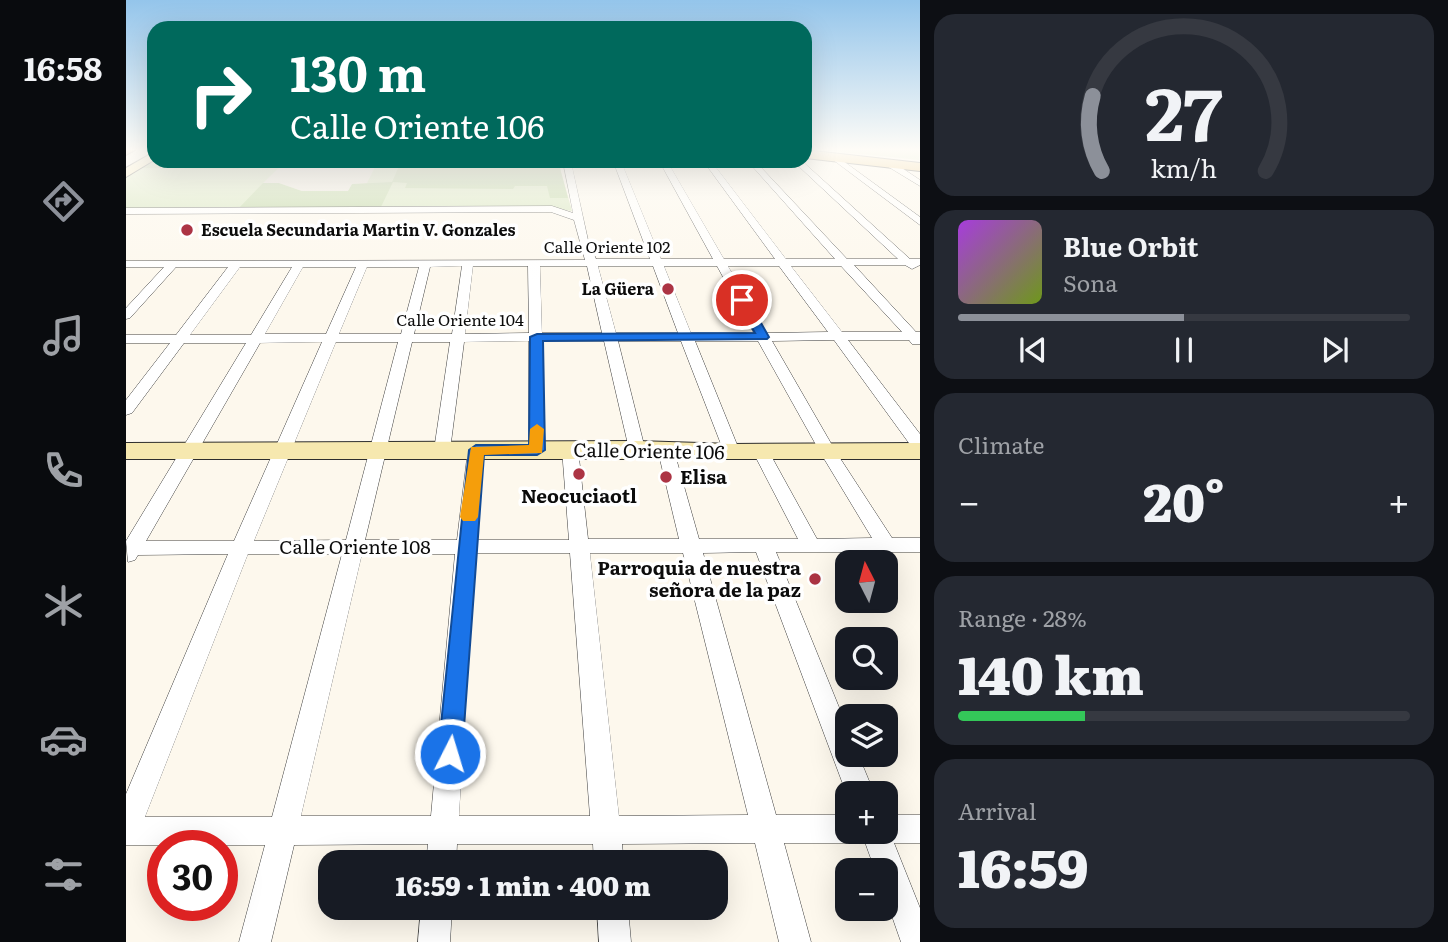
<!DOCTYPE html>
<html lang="en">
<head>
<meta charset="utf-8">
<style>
	body { margin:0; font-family:Literata,serif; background:#242831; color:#f1f3f6; height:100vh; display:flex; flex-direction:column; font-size:26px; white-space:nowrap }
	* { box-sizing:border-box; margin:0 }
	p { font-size:23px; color:#9ea1a6 }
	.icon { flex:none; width:38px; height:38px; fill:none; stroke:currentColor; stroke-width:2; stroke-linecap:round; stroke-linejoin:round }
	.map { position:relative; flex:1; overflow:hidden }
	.details { display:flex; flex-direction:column; gap:14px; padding:14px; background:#0d0f14; width:528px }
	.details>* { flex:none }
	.banner { position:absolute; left:21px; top:21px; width:665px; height:147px; border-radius:21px; box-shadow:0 7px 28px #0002; background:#00695c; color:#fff; overflow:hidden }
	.needle { width:46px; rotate:354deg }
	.fabs { position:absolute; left:709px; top:550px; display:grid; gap:14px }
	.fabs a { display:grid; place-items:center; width:63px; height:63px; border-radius:14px; background:#171b24; box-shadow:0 7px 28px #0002; font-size:35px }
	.speed { position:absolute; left:21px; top:830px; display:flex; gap:14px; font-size:35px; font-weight:700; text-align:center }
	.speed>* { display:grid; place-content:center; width:91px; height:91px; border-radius:50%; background:#171b24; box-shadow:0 7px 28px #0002; line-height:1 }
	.speed .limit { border:10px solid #d22; background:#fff; color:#111 }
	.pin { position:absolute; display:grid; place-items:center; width:60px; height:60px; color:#fff; margin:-30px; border:4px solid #fff; border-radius:50%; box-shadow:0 2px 7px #0007 }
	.me { position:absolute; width:77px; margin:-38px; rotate:5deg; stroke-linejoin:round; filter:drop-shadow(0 0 5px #0008) }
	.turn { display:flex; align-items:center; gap:24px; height:147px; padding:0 28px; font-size:32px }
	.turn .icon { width:91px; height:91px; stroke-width:2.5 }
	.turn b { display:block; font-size:49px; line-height:60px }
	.big { font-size:52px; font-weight:800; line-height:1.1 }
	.details .widget { flex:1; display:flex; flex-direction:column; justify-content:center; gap:10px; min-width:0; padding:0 24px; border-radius:21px; background:#242831 }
	.details .dial { align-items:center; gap:0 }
	.dial svg { height:182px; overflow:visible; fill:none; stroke:#363941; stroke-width:7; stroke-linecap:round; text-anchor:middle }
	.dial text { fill:#f1f3f6; stroke:none }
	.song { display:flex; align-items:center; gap:21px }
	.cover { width:84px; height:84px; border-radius:10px; background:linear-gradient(135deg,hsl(280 70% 55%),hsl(80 70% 35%)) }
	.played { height:7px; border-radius:4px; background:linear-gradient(90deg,#8c9099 50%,#363941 50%) }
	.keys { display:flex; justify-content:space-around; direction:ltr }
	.heat { display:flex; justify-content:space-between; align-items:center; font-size:38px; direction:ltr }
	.charge { height:10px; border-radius:5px; background:linear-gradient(90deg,#34c759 28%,#363941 0) }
	.trip { position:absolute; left:192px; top:850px; width:410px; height:70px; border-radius:21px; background:#171b24; box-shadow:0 7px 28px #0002; font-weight:800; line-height:70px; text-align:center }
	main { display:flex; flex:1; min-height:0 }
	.dock { display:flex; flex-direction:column; width:126px; justify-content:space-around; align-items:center; background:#090b0e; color:#9ea1a6 }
	.dock .icon { width:49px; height:49px }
	.dock .current { color:#8c9099 }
	.dock b { font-size:32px; color:#f1f3f6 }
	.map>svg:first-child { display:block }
	.green { fill:#d4e4bb }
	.forest { fill:#b9d29c }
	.plaza { fill:#ece7dd }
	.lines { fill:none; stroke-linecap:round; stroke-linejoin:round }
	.street-casing { stroke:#3f3f3f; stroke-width:1 }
	.secondary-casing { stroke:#2e2e2e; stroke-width:2 }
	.primary-casing { stroke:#1d1d1d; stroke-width:2 }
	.highway-casing { stroke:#1d1d1d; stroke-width:2 }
	.street { fill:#fff; fill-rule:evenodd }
	.secondary { fill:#f6e8af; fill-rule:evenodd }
	.primary { fill:#e9c171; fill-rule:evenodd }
	.highway { fill:#e49364; fill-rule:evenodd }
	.route { fill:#1a73e8; stroke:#114b97; stroke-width:2 }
	.slow { fill:#f59e0b }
	.poi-dot { fill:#ac3444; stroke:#fff; stroke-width:2.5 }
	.labels { text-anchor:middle; stroke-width:7; stroke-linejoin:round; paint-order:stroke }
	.far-poi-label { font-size:16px; font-weight:bold; fill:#0c0c0c; stroke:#fff; text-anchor:start }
	.far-street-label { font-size:16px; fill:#0c0c0c; stroke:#fff }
	.street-label { font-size:19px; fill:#0c0c0c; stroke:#fff }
	.poi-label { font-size:19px; font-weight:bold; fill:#0c0c0c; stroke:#fff; text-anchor:start }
</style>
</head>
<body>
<main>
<nav class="dock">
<b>16:58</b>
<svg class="icon current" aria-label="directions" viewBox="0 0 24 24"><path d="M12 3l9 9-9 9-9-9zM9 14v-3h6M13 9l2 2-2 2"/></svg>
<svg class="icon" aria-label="music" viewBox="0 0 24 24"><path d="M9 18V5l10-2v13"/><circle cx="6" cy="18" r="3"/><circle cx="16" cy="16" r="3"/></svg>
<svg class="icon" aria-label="phone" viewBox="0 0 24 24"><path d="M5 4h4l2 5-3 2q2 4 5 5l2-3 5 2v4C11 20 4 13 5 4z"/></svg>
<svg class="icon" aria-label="climate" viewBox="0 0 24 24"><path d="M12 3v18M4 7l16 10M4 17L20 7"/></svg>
<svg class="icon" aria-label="car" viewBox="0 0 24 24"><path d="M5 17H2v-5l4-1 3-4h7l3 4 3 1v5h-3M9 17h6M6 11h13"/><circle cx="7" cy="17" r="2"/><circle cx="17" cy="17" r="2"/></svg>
<svg class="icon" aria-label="filters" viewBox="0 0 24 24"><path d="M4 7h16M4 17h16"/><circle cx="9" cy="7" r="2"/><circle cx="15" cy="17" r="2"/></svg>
</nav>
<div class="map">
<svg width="794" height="942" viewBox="0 0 794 942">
	<rect width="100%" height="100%" fill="#fdf8ed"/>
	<path class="green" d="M697,150H793V160Z
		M28,157V161H432L446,211L425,208L0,209V177Z"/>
	<path class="forest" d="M28,157V161H122L113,169L12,168Z
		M252,161H432L442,198H424L421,186H389L387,189L279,188L281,183L267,182L254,209H112L137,183H153L176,191H221L226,184L266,182L274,164L251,163Z"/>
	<path class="plaza" d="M252,161L241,183L226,184L222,191H176L153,183H137L159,162Z"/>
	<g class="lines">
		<defs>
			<path id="street" d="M709,155L794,217V225L706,159Z
				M437,161H629L721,259H772L667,161H676L784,259H794V265L786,269L779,265H728L790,332H794V344H786L783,340H722L794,434V451L788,450L708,340L646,341L710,452L766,538H794V552H650L721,727V754H732L748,793L721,795L630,552L577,553L650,815H721V831H734L731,839L721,843H658L685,942H653L629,843L496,844L498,863H468L467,844H331L330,863H300L302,844L168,845L145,942H113L139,845H0V794L102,554L12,555L9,560L2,562L0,541L120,343H58L6,413L0,415V400L44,343H0V335H50L102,267H50L4,318L0,319V308L38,267H0V261L459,260L448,220L425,212L0,214V208L426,206L447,213ZM446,166H489L524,259H470L462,240ZM497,166H536L587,259H535ZM544,166H581L649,259H598ZM589,166H626L709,259H660ZM336,266L326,334H288L304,267ZM347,266H402L403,333L339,334ZM414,266H461L476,333H416ZM472,266H527L552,333H490ZM538,266H591L628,333H565ZM602,266H653L702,332L641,333ZM665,266H715L776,332H716ZM114,267H166L125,335H64ZM177,267H230L200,334H139ZM241,267H293L275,334H213ZM403,341V450L405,454L411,455L419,450L416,341H478L503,449L511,454L519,449L492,341H555L598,452L606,457L614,452L569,341H632L694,452L746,538L691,539L643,452L635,447L627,452L672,539H573L548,451L540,446L532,451L553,539H462L452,449L444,444L436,449L443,540H350L358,450L350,445L342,450L331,540H239L286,342H324L308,450L316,455L324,450L338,342ZM196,342L108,541H20L134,343ZM210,342H272L220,540L128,541ZM349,553H444L464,816H333ZM464,553H557L622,815L493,816ZM122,554H216L146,817H19ZM236,554H329L305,816H175Z
				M761,162H767L794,180V186L761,166Z
				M760,815H794V843H768L794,908V942H775L760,899V870H749L735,831H760Z
				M295,908H326L324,942H292Z
				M471,908H502L505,942H473Z"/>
			<path id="secondary" d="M28,152V160L0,177V168Z
				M511,441L606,444L794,443V459H0V443Z"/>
			<path id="primary" d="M679,150L794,163V171L679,158Z"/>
			<path id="highway" d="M0,150H9L0,155Z"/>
		</defs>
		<use href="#street" class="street-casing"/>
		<use href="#secondary" class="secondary-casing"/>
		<use href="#primary" class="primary-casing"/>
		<use href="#highway" class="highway-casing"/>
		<use href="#street" class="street"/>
		<use href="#secondary" class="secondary"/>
		<use href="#primary" class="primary"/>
		<use href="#highway" class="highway"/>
	</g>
	<linearGradient id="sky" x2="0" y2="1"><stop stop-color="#94c5eb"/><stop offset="0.53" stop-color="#fefcf7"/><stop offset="1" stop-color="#fefcf7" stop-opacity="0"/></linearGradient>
	<rect width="794" height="282" fill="url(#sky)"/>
	<path class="route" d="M616,296L622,300L643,337L641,339L417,341L419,450L411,455H358L336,754L332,761L324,764L315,761L312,754L343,450L350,445H403L404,337L411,334L629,333L610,300Z"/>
	<path class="slow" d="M411,424L418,429L416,453L358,455L352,517L349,521H337L334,517L345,447L403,445L404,429Z"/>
	<g class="poi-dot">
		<circle cx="61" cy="230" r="7"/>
		<circle cx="542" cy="289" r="7"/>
		<circle cx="453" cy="474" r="7"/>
		<circle cx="540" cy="477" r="7"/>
		<circle cx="689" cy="579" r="7"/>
	</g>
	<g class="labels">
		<g class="far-poi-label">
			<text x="75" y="236">Escuela Secundaria Martin V. Gonzales</text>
			<text x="528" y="295" text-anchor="end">La Güera</text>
		</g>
		<g class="far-street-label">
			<text x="481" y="253">Calle Oriente 102</text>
			<text x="334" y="326">Calle Oriente 104</text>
		</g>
		<g class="street-label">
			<text transform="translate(523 451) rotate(1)" y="7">Calle Oriente 106</text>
			<text x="229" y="554">Calle Oriente 108</text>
		</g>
		<g class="poi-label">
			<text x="554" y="484">Elisa</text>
			<text x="453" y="503" text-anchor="middle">Neocuciaotl</text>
			<text x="675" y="575" text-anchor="end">Parroquia de nuestra<tspan x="675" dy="22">señora de la paz</tspan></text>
		</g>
	</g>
</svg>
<div class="fabs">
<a><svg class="needle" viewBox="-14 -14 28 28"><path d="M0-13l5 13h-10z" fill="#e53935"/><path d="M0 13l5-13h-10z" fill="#9ea1a6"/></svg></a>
<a><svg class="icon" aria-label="search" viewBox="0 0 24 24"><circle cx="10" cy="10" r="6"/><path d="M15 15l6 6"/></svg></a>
<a><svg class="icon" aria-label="layers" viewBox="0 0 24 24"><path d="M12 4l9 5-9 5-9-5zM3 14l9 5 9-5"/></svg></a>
<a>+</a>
<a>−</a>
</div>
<div class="speed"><div class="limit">30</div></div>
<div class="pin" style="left:616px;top:300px;background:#d93025"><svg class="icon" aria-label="arrive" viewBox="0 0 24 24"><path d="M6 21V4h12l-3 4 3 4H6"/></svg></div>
<svg class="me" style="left:324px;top:754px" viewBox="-20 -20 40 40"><circle r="17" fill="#1a73e8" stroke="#fff" stroke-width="3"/><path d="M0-11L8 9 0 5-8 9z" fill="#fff"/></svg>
<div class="trip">16:59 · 1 min · 400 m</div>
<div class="banner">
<div class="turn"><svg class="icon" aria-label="right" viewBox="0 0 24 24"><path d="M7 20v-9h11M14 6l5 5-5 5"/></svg><div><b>130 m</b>Calle Oriente 106</div></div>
</div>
</div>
<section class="details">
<div class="widget dial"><svg viewBox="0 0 100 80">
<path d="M14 69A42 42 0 1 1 86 69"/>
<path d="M14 69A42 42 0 0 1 10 36" stroke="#8c9099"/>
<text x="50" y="56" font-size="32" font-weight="700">27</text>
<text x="50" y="72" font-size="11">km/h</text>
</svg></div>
<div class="widget">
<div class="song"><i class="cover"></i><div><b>Blue Orbit</b><p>Sona</p></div></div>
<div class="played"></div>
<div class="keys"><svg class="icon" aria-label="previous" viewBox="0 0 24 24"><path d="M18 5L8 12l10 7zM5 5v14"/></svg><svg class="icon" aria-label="pause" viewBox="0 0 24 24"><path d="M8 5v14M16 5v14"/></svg><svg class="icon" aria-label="next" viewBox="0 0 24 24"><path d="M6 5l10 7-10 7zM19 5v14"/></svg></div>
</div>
<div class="widget"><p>Climate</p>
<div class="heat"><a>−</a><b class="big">20°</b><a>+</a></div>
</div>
<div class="widget"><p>Range · 28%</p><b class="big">140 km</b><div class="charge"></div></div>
<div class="widget"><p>Arrival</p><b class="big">16:59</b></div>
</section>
</main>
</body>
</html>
